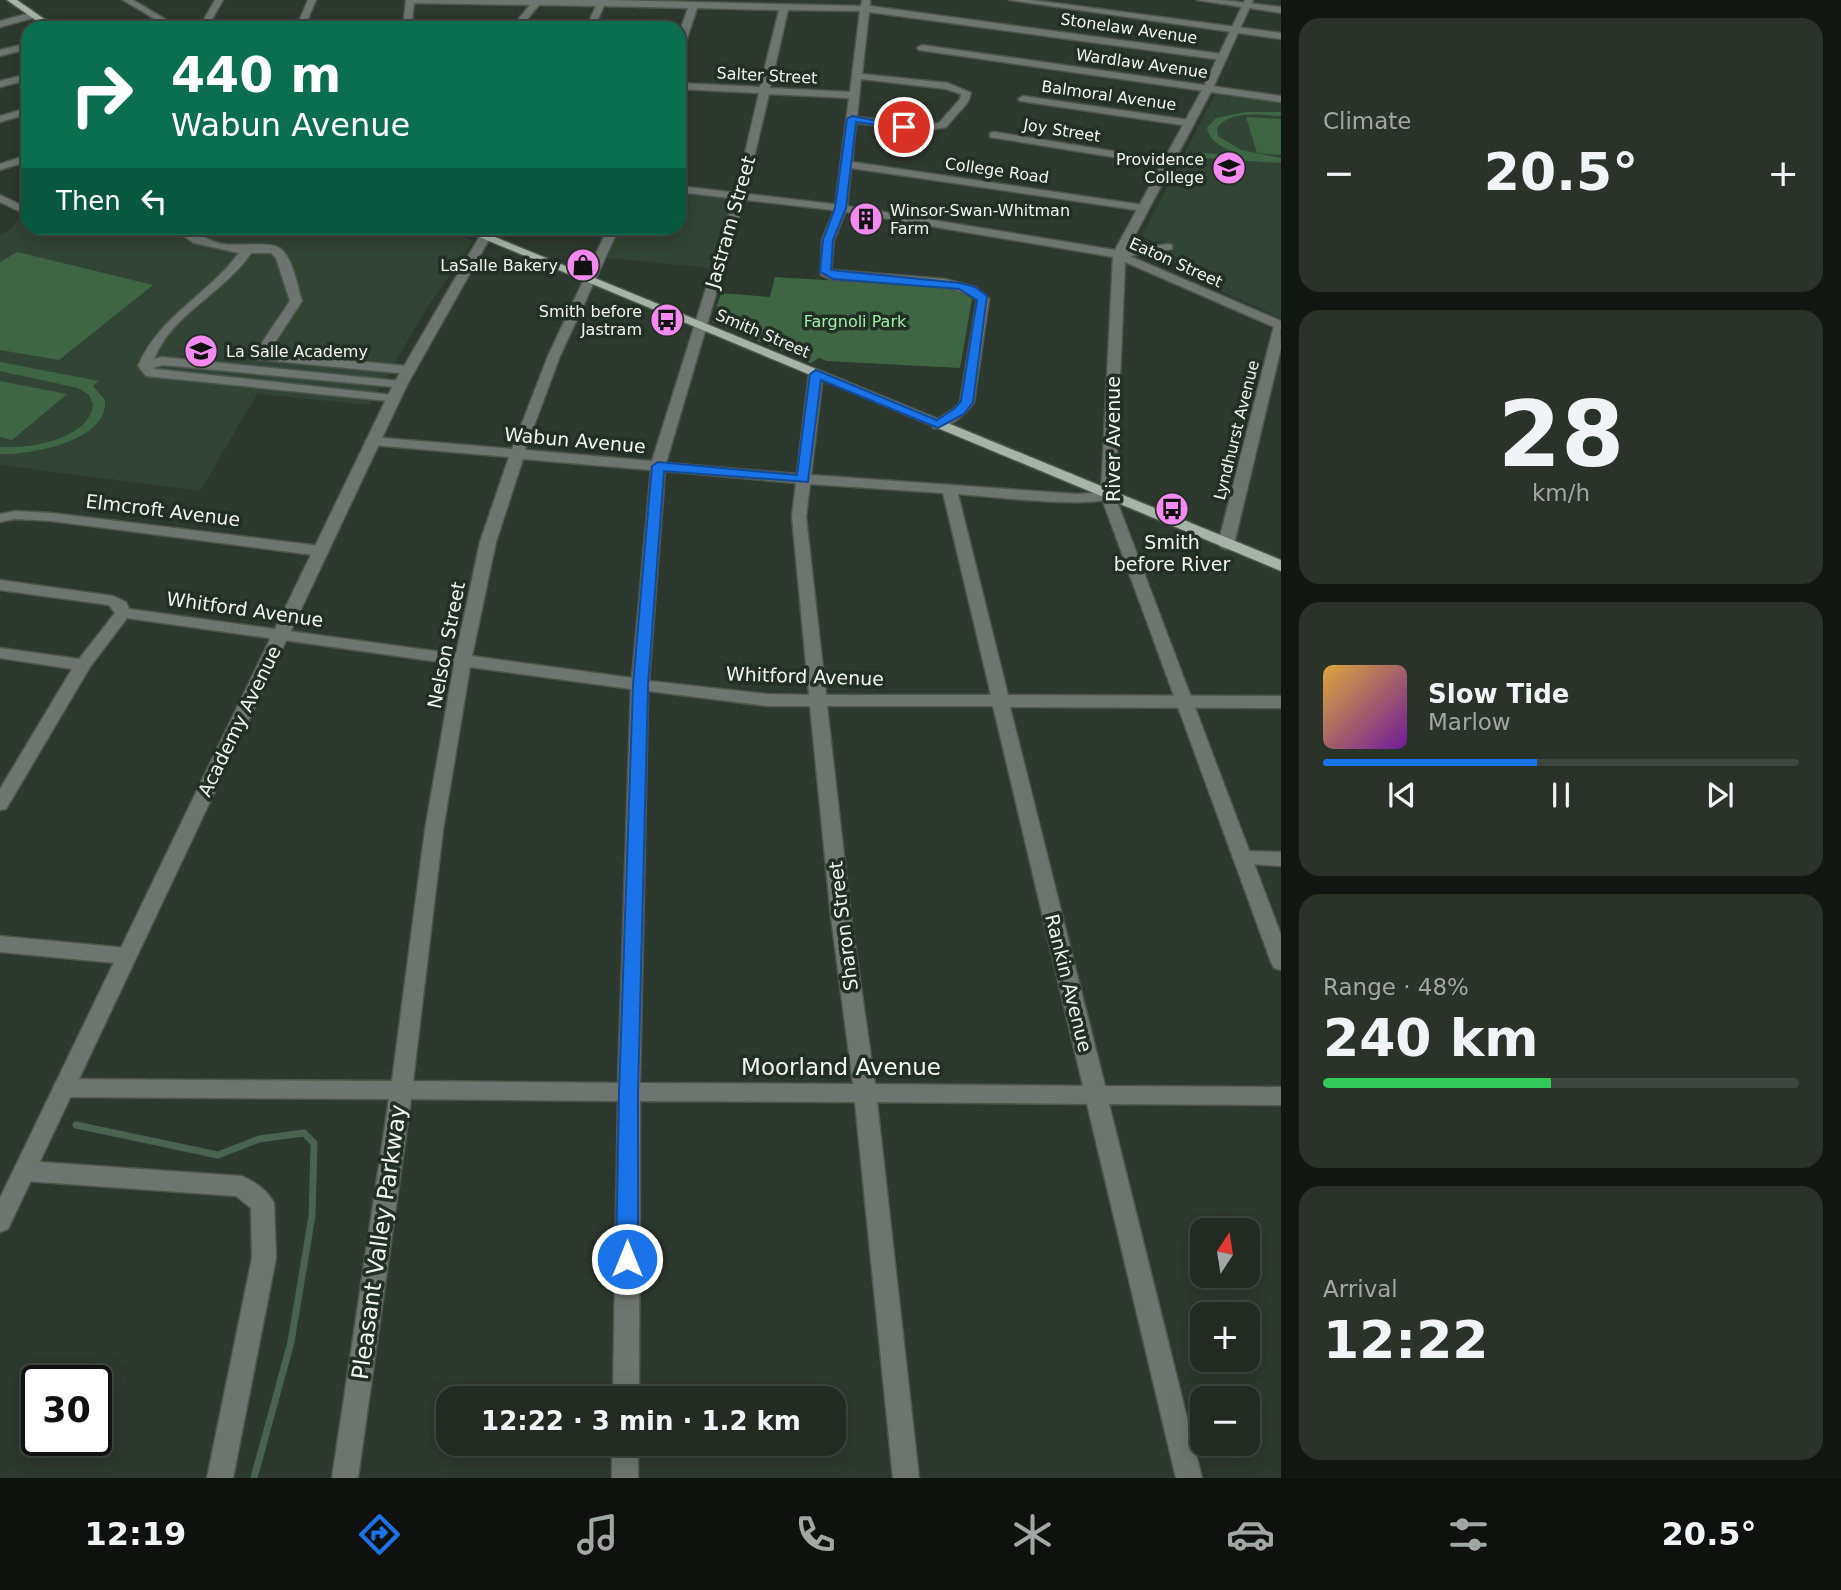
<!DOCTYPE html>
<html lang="en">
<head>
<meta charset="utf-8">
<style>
	body { margin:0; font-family:"DejaVu Sans",sans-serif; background:#2a322a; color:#f1f3f6; height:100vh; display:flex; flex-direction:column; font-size:26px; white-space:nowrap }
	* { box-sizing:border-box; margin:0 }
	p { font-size:23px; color:#a2a7a5 }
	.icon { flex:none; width:38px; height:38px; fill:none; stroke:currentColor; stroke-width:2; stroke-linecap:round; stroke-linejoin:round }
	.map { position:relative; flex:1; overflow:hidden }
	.panel { display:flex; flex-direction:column; gap:18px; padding:18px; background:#131713; width:560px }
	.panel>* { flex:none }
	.guide { position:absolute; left:21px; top:21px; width:665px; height:214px; border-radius:21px; box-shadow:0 4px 18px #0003,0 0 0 2px #3f4640; background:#0b6e4f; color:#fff; overflow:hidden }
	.needle { width:46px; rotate:12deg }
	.fabs { position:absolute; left:1190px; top:1218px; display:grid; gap:14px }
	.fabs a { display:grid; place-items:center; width:70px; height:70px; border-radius:14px; background:#222a22; box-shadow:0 4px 18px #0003,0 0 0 2px #3f4640; font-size:35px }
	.speed { position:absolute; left:21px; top:1365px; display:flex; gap:14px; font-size:35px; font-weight:700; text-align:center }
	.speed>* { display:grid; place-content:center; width:91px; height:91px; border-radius:50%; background:#222a22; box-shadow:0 4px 18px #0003,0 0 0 2px #3f4640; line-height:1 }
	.speed .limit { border:4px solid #111; border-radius:10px; background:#fff; color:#111 }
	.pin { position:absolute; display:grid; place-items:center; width:60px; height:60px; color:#fff; margin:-30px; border:4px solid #fff; border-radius:50%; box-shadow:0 2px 7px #0007 }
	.me { position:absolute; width:77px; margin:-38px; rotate:0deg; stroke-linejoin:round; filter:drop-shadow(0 0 5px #0008) }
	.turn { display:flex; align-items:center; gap:24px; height:147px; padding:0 35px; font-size:32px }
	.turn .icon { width:91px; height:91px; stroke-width:2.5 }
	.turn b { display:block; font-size:49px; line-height:60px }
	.then { display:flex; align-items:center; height:66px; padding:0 35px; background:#0003; gap:14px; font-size:26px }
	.big { font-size:52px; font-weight:800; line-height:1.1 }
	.panel .card { flex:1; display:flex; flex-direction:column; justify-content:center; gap:10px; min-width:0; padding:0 24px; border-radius:21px; background:#2a322a }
	.panel .dial { align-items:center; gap:0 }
	.dial b { font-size:91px; line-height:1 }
	.song { display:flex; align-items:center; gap:21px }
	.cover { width:84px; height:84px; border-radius:10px; background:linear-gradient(135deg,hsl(40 70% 55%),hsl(280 70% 35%)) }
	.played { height:7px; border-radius:4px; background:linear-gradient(90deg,#1a73e8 45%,#3f4640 45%) }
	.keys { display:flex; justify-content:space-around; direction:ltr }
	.heat { display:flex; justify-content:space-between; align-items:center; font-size:38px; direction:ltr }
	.charge { height:10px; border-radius:5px; background:linear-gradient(90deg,#34c759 48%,#3f4640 0) }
	.trip { position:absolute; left:436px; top:1386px; width:410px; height:70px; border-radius:21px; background:#222a22; box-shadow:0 4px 18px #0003,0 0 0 2px #3f4640; font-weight:800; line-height:70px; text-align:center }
	.tab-bar { display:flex; height:112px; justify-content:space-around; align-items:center; background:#0e110e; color:#a2a7a5 }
	.tab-bar .icon { width:49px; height:49px }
	.tab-bar .on { color:#1a73e8 }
	.tab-bar b { font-size:32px; color:#f1f3f6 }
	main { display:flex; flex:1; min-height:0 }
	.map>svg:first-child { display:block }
	.built { fill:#324435 }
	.green { fill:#3e6645 }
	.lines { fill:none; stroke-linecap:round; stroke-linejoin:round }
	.stream { stroke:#4a6250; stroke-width:7 }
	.minor-casing { stroke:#4c564d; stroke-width:3 }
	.tertiary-casing { stroke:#4c564d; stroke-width:3 }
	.primary-casing { stroke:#4c564d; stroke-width:3 }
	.minor { fill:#6e746f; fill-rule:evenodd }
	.tertiary { fill:#6e746f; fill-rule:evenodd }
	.primary { fill:#a7b3a8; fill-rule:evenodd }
	.route { fill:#1a73e8; stroke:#114b97; stroke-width:2 }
	.labels { text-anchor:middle; stroke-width:7; stroke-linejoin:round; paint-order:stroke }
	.far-street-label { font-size:16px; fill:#eff6f0; stroke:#232e24 }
	.far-poi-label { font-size:16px; fill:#eff6f0; stroke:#232e24; text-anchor:end }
	.far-park-label { font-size:16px; fill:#9ef0ab; stroke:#232e24 }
	.street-label { font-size:19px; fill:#eff6f0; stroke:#232e24 }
	.poi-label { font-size:19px; fill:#eff6f0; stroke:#232e24 }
	.near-street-label { font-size:23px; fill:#eff6f0; stroke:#232e24 }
</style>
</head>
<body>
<main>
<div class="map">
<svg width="1281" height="1478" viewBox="0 0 1281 1478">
	<rect width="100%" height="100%" fill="#2d382e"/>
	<path class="built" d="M1216,93L1281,102V318L1174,270L1169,263L1170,253L1174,251L1161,241L1153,242L1142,236Z
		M679,192L736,199L710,268L607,258L620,228H679Z
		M28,208V228H441L473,241L427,308L370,405L257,394L200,491L0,465V235L9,230Z"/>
	<path class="green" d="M1246,112H1281V116C1261,115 1230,110 1217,128L1218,136L1241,150L1281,158V163L1204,158L1203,153L1242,156C1229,149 1210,145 1207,128L1216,118Z
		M1246,117L1281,119V155L1257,153Z
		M17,252L153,285L59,360L0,350V262Z
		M775,277L941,287L957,289L972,299L960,368L827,361L819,358L811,363L712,322L721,293L770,297Z
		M0,362L99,381L93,386L105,400C109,441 30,455 0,454V447C28,449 90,440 93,404L89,395L78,388L0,371Z
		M0,381L67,394L12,440L0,437Z"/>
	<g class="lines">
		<path class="stream" d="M76,1125L218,1155L259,1139L304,1133L314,1143L312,1216L291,1342L254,1478"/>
		<defs>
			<path id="minor" d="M123,0H133L180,28H170Z
				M215,0H223L207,28H199Z
				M308,0H316L304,28H296Z
				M406,0H607L861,6L862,0H870V6L1222,54L1227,57L1222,60L869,12L862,74L948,83L971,93L968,102L946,127L926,131L856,123L852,162L1143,205L1149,208L1143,211L851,168L847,208L834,240L831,270L945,279L975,287L989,299L974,402C965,414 949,430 933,428V422L955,408L960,402L977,300C948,279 870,282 833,280L821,275L822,240L835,208L849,98L769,94L745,196L666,463L797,474L809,374L816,370L821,371L823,374L811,475L1077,494L1108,492L1115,496C1100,510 984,496 958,494L1008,695L1281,696V708L1010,707L1105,1086L1281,1087V1105L1109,1104L1202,1478H1176L1087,1104L877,1102L919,1478H893L855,1102L640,1101L639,1398H613L618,1101L411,1099L358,1478H332L389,1099L64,1097L56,1094L53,1088L56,1082L64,1079L392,1081L425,830L454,664L127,618L90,667L6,809L0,810V789L72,669L0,658V648L79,659L115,613L109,605L0,590V580L113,596L126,602L129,609L456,654L480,542L509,457L372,445L365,441L372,437L512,449L548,356L608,228H619L560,356L525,450L652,461L735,196L759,93L679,89V83L760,87L779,10L697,8L684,48L679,51V34L688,8L604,6L594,28H586L596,6L539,5L520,28H511L530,5L414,3L411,28H403ZM788,10L860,11L850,92L770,88ZM861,79L946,89L961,94L960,99L939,123L926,125L857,117ZM523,459L651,470L632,678L472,656L496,542ZM665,471L796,483L792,517L809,695L767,694L649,681ZM810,484L943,493L991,695H826L806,517ZM470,667L631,689L618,1083L413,1081L443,830ZM648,691L767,706H810L831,917L853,1084L640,1083ZM827,706H993L1083,1086L875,1084L851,917Z
				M1009,0H1032L1281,33V39Z
				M1197,0H1222L1281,7V13Z
				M34,12L38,15L37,17L0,27V21Z
				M28,43V49L0,56V50Z
				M922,45L1281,96V102L919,50L917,48Z
				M28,74V80L0,87V81Z
				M1023,96L1189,120L1194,123L1189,126L1020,101L1018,99Z
				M994,132L1168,160L1173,163L1168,166L990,137V133Z
				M28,155V161L0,170V164Z
				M0,195L23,206L25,208L19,211L0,202Z
				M172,228C189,226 205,241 223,244C237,246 267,242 278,247C293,255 297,287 302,301L268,353L408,366L415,370L408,374L254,359L253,356L290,301L276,258L271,253H251C224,293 172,314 154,359L162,357L400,381L407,385L405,388L163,365L153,368L155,369L393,395L400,399L398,402L146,376L138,366C159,316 208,295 239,253L194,243Z
				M485,228H496L489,238L485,239L479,236Z
				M1168,244L1172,245V249L1119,258L1113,254L1119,250Z
				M1280,322L1281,348L1234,544L1226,549L1221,547L1218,544L1274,326Z
				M15,511L51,513L321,546L329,551L321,556L51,521L15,519L0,522V514Z
				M1243,851L1281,852V866L1236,863L1234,858L1236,853Z
				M0,936L126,948L133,951L136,956L133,961L126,964L0,952Z
				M25,1161L241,1176C254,1181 268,1191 274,1203L276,1258L233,1478H207L252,1258L251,1208L236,1196L25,1181L17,1178L14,1171L17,1164Z
				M612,1444H638V1478H612Z"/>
			<path id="tertiary" d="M1245,0H1253L1213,88L1125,254L1281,321V330L1125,262L1115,496L1281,935V970L1274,968L1271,962L1101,496L1113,257L841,211L679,192V186L841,205L1115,250L1203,88Z
				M28,108V114L0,122V116Z
				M481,234L491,236L407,385L8,1229L0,1232V1198L393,385Z"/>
			<path id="primary" d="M7,0H17L57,28H47Z
				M458,228H473L1281,560V571Z"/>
		</defs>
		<use href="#minor" class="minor-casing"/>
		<use href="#tertiary" class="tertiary-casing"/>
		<use href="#primary" class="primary-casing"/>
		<use href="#minor" class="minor"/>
		<use href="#tertiary" class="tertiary"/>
		<use href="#primary" class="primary"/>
	</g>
	<path class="route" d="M852,116L908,127L904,129L856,122L846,208L833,240L831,270L960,283L975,287L987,296L973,402L964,414L938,428L821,380L808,482L664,471L648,685L638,1093V1259L635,1266L627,1269L619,1266L616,1259L619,1093L633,685L652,466L658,462L797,475L810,374L816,370L937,420L955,408L961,401L977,300L959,289L833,279L820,272L823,240L835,208L847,119Z"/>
	<defs>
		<symbol id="university-disc" viewBox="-11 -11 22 22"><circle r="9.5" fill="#f489f0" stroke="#232e24"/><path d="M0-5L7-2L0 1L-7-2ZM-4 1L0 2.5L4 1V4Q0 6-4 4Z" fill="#111"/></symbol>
		<symbol id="building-disc" viewBox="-11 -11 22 22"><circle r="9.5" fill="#f489f0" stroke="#232e24"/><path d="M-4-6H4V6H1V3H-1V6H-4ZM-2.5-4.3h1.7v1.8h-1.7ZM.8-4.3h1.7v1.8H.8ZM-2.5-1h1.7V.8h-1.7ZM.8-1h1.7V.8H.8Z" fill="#111"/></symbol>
		<symbol id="shop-disc" viewBox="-11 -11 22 22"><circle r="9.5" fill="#f489f0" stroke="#232e24"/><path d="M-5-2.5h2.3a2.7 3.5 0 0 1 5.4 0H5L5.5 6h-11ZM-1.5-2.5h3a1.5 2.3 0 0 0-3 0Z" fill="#111"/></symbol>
		<symbol id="bus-disc" viewBox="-11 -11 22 22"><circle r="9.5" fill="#f489f0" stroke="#232e24"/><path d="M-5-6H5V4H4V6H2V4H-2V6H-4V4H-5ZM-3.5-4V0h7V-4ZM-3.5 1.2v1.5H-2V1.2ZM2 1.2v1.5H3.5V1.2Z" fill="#111"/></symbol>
		<symbol id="school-disc" viewBox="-11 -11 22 22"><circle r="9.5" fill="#f489f0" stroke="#232e24"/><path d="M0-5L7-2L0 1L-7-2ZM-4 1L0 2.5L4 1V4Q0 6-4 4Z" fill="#111"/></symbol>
	</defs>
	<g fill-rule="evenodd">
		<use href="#university-disc" x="1210" y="149" width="38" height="38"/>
		<use href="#building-disc" x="847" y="200" width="38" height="38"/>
		<use href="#shop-disc" x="564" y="246" width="38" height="38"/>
		<use href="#bus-disc" x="648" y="301" width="38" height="38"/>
		<use href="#school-disc" x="182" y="332" width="38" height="38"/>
		<use href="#bus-disc" x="1153" y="490" width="38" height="38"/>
	</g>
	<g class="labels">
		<g class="far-street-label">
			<text transform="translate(1129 28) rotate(8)" y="6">Stonelaw Avenue</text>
			<text transform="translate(1142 63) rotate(8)" y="6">Wardlaw Avenue</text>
			<text transform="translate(767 75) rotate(3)" y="6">Salter Street</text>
			<text transform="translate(1109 95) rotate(8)" y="6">Balmoral Avenue</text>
			<text transform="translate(1062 130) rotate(9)" y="6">Joy Street</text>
			<text transform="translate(997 170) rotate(8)" y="6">College Road</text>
			<text transform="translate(1176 262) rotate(24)" y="6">Eaton Street</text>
			<text transform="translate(763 333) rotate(23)" y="6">Smith Street</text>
			<text transform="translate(1236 430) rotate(-76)" y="6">Lyndhurst Avenue</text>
		</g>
		<g class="far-poi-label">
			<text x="1204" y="165">Providence<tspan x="1204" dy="18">College</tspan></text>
			<text x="890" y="216" text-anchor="start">Winsor-Swan-Whitman<tspan x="890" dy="18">Farm</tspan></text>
			<text x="558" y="271">LaSalle Bakery</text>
			<text x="642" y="317">Smith before<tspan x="642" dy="18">Jastram</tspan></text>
			<text x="226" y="357" text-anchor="start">La Salle Academy</text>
		</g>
		<g class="far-park-label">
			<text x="855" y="327">Fargnoli Park</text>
		</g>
		<g class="street-label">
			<text transform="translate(730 222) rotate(-74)" y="7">Jastram Street</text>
			<text transform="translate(1113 439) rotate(-90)" y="7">River Avenue</text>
			<text transform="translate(575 440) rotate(5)" y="7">Wabun Avenue</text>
			<text transform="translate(163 510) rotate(7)" y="7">Elmcroft Avenue</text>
			<text transform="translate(245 609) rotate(8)" y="7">Whitford Avenue</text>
			<text transform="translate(446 645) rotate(-79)" y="7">Nelson Street</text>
			<text transform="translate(805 676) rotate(2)" y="7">Whitford Avenue</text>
			<text transform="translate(239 721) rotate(-64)" y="7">Academy Avenue</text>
			<text transform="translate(843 926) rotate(-97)" y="7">Sharon Street</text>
			<text transform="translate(1069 983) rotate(76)" y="7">Rankin Avenue</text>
		</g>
		<g class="poi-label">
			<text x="1172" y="549">Smith<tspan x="1172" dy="22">before River</tspan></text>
		</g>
		<g class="near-street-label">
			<text x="841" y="1075">Moorland Avenue</text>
			<text transform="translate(379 1242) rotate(-82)" y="8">Pleasant Valley Parkway</text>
		</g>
	</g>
</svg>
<div class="fabs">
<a><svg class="needle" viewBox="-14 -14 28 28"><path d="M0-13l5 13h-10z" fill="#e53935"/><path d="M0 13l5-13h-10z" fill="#a2a7a5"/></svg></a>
<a>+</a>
<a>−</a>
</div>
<div class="speed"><div class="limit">30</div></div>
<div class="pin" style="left:904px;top:127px;background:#d93025"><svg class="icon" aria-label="arrive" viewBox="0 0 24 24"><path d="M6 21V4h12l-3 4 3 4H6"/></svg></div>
<svg class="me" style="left:627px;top:1259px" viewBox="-20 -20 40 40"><circle r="17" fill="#1a73e8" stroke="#fff" stroke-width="3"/><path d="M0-11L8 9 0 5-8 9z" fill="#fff"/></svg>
<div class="trip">12:22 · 3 min · 1.2 km</div>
<div class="guide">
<div class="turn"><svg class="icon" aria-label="right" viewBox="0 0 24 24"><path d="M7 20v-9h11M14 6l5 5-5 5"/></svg><div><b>440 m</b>Wabun Avenue</div></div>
<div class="then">Then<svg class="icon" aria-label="left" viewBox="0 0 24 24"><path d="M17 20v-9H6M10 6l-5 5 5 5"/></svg></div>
</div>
</div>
<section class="panel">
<div class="card"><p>Climate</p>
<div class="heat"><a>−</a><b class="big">20.5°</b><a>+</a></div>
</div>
<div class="card dial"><b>28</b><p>km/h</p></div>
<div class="card">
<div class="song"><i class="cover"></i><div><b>Slow Tide</b><p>Marlow</p></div></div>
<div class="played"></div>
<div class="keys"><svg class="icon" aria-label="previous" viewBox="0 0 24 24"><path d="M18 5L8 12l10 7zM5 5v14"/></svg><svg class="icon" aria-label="pause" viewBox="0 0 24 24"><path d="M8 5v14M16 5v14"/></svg><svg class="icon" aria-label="next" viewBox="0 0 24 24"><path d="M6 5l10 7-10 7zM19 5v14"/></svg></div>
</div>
<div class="card"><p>Range · 48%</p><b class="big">240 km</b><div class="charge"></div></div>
<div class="card"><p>Arrival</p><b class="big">12:22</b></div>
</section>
</main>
<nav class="tab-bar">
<b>12:19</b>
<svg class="icon on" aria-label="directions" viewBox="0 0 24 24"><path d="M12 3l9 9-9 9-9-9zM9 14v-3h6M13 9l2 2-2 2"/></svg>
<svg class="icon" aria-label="music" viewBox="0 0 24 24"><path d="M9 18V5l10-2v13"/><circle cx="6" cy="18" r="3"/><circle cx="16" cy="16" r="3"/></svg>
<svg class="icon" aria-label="phone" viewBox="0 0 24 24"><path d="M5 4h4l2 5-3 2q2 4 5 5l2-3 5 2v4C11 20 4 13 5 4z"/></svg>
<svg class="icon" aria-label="climate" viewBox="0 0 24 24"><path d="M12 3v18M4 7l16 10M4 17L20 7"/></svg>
<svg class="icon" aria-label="car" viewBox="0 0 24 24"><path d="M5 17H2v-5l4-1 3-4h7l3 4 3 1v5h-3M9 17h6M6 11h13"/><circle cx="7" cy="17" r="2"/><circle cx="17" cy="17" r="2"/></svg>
<svg class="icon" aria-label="filters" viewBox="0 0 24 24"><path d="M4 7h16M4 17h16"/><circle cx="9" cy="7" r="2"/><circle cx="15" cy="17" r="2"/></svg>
<b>20.5°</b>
</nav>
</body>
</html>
